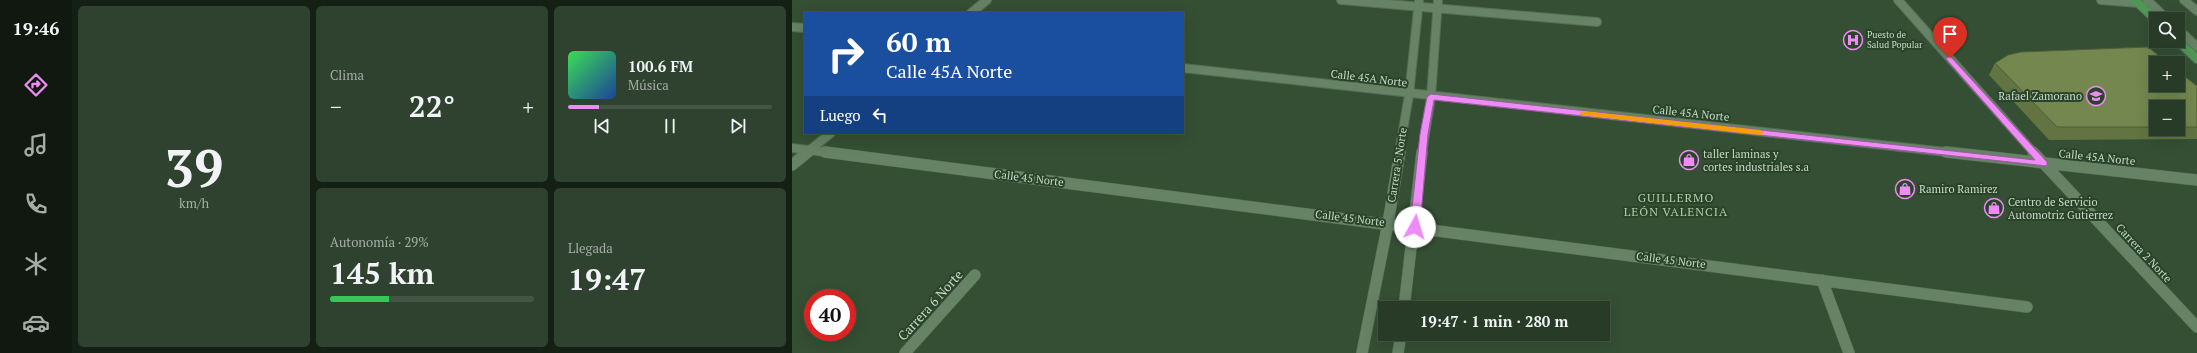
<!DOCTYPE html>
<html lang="es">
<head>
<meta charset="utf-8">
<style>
	body { margin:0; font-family:"PT Serif",serif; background:#2f422f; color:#f1f3f6; height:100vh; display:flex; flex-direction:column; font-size:15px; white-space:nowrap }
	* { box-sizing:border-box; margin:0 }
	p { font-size:13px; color:#a4ada7 }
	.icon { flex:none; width:22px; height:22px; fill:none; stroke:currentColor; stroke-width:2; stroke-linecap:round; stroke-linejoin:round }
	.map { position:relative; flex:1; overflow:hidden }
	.details { display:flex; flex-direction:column; gap:6px; padding:6px; background:#152015; width:720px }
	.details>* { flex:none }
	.guide { position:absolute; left:12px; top:12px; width:380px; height:122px; border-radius:0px; box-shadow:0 4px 16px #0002,0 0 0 1px #435544; background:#1a4fa0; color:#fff; overflow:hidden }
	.controls { position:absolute; left:1357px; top:12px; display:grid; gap:8px }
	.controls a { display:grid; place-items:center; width:36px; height:36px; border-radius:0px; background:#273b27; box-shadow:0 4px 16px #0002,0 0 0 1px #435544; font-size:20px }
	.speed { position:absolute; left:12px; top:289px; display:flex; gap:8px; font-size:20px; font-weight:700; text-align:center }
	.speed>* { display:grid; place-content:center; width:52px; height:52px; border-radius:50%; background:#273b27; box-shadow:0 4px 16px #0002,0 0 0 1px #435544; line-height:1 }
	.speed .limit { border:6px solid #d22; background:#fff; color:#111 }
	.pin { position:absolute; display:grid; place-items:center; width:34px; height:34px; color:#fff; margin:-41px -17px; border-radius:50% 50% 50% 0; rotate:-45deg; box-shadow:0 0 4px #0007 }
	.pin .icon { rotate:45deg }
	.me { position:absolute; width:44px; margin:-22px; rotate:6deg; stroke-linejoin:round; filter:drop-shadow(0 0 3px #0008) }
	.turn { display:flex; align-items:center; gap:14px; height:84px; padding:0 16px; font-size:18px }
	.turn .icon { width:52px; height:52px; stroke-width:2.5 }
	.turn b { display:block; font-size:28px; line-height:34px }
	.then { display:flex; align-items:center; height:38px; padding:0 16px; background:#0003; gap:8px; font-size:15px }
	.big { font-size:30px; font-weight:800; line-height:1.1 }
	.details .widget { flex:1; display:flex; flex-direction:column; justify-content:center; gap:6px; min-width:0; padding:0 14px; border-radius:6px; background:#2f422f }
	.details .dial { align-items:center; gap:0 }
	.dial b { font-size:52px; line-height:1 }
	.song { display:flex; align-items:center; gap:12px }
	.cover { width:48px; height:48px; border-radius:6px; background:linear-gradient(135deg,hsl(130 70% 55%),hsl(220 70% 35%)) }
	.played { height:4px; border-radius:2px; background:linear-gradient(90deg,#ef8bf6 15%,#435544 15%) }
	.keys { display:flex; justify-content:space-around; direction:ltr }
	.heat { display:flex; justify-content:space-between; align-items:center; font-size:22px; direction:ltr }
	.charge { height:6px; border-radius:3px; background:linear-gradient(90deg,#34c759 29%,#435544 0) }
	.details .tiles { flex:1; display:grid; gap:6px; grid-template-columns:repeat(3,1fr) }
	.widget:first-child { grid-row:span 2 }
	.trip { position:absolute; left:586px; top:301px; width:232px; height:40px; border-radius:0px; background:#273b27; box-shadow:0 4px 16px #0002,0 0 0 1px #435544; font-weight:800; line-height:40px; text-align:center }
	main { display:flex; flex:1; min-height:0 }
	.menu { display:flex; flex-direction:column; width:72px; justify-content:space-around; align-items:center; background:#101810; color:#a4ada7 }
	.menu .icon { width:28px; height:28px }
	.menu .current { color:#ef8bf6 }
	.menu b { font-size:18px; color:#f1f3f6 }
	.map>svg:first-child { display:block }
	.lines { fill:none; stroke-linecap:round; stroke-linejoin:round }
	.service-casing { stroke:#556c56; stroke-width:10 }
	.minor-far1-casing { stroke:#556c56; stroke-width:10 }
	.minor-casing { stroke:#556c56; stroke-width:12 }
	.tertiary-far1-casing { stroke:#556c56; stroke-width:10 }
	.tertiary-casing { stroke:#556c56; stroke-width:12 }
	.primary-casing { stroke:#556c56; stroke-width:10 }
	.service { stroke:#668366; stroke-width:8 }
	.minor-far1 { stroke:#668366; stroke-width:8 }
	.minor { stroke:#668366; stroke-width:11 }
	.tertiary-far1 { stroke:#668366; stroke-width:8 }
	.tertiary { stroke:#668366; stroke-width:11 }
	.primary { stroke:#509755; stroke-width:8 }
	.wall { fill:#637443; fill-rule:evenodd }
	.building { fill:#73874e; stroke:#505e37 }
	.route { fill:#ef8bf6; stroke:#9b5aa0 }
	.slow { fill:#f59e0b }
	.labels { text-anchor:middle; stroke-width:4; stroke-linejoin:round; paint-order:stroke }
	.far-poi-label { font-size:9px; fill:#c8d8c8; stroke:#2a442a; text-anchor:start }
	.street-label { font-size:11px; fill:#c8d8c8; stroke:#2a442a }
	.poi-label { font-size:11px; fill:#c8d8c8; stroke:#2a442a; text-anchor:start }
	.neighbourhood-label { font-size:12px; letter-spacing:1px; fill:#aecdae; stroke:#2a442a }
	.near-street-label { font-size:13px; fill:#c8d8c8; stroke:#2a442a }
</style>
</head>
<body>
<main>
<nav class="menu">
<b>19:46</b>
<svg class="icon current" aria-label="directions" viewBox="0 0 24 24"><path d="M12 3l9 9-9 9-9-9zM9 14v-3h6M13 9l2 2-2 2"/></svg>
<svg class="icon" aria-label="music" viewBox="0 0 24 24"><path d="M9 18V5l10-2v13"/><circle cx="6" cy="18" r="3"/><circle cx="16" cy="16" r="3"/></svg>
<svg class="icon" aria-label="phone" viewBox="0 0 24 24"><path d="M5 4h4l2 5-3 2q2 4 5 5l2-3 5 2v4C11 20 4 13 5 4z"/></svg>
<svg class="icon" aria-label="climate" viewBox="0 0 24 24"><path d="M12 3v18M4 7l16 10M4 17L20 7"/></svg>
<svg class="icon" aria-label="car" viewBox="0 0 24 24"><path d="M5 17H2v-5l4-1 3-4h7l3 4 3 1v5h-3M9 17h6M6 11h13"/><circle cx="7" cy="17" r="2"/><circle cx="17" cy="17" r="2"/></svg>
</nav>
<section class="details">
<div class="tiles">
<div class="widget dial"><b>39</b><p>km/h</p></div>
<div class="widget"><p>Clima</p>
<div class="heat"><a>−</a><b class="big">22°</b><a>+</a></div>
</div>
<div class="widget">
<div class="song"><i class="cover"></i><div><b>100.6 FM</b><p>Música</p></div></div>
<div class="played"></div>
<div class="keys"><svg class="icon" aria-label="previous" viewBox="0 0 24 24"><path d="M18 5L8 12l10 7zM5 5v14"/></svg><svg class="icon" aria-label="pause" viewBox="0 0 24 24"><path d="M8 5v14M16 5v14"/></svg><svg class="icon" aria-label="next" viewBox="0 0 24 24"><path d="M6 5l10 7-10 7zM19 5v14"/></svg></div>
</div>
<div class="widget"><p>Autonomía · 29%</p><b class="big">145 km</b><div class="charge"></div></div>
<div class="widget"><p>Llegada</p><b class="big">19:47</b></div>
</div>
</section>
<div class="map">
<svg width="1405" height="353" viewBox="0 0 1405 353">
	<rect width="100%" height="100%" fill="#344f34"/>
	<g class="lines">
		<defs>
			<path id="service" d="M1355,0L1375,19
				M1392,0L1405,11
				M1386,29L1405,47"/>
			<path id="minor-far1" d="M549,0L805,22
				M1106,0L1242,153
				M1309,0L1346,3
				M179,13L195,0
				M0,27L13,28
				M391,68L1163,153
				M0,148L41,153
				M14,153L39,133"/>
			<path id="minor" d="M33,152L1235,307
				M1154,152L1405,180
				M1241,152L1405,327
				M0,165L16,152
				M1030,280L1057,353
				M113,353L183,275"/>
			<path id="tertiary-far1" d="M607,153L617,95L627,0
				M630,153L639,97L646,0"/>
			<path id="tertiary" d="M612,308L630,152
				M570,353L596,223L608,152
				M606,353L609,334"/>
			<path id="primary" d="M1343,0L1364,20
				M1386,41L1405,59"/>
		</defs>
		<use href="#service" class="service-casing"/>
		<use href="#minor-far1" class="minor-far1-casing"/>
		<use href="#minor" class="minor-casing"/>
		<use href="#tertiary-far1" class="tertiary-far1-casing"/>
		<use href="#tertiary" class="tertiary-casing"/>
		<use href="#primary" class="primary-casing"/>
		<use href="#service" class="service"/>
		<use href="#minor-far1" class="minor-far1"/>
		<use href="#minor" class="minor"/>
		<use href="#tertiary-far1" class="tertiary-far1"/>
		<use href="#tertiary" class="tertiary"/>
		<use href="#primary" class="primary"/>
	</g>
	<path class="wall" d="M1203,63L1405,86V139L1257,140L1197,75ZM1364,107H1386V129H1364Z"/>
	<path class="building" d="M1356,47L1376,63H1364V85H1386V71L1405,86V127H1386V107H1364V127H1265L1203,63L1216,55L1229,52Z"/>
	<path class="route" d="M1158,56L1255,162V166L642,100L636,134L628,227L623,230L618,227L628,134L635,97L639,94L1243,160L1155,60L1154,58Z"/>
	<path class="slow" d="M791,111L968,130L972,133L968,135L789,115L787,114Z"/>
	<defs>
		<symbol id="hospital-ring" viewBox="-11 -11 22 22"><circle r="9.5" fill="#2a442a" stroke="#ef8bf6" stroke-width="1.5"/><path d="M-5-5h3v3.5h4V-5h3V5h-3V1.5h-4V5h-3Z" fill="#ef8bf6"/></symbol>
		<symbol id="school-ring" viewBox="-11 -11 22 22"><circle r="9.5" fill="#2a442a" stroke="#ef8bf6" stroke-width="1.5"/><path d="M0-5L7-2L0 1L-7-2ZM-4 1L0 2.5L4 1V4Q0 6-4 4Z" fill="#ef8bf6"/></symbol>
		<symbol id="shop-ring" viewBox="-11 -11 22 22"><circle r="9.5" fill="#2a442a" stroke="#ef8bf6" stroke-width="1.5"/><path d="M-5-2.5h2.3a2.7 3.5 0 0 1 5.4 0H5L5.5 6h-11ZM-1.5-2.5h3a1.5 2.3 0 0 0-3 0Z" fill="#ef8bf6"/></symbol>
	</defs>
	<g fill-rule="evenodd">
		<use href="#hospital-ring" x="1050" y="29" width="22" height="22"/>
		<use href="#school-ring" x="1293" y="85" width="22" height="22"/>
		<use href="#shop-ring" x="886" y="149" width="22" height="22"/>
		<use href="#shop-ring" x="1102" y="178" width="22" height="22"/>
		<use href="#shop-ring" x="1191" y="197" width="22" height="22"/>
	</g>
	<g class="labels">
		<g class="far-poi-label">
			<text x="1075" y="38">Puesto de<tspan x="1075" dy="10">Salud Popular</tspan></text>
		</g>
		<g class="street-label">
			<text transform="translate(577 78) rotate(7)" y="4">Calle 45A Norte</text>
			<text transform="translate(899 113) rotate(6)" y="4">Calle 45A Norte</text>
			<text transform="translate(1305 157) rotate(6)" y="4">Calle 45A Norte</text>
			<text transform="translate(605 165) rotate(-81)" y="4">Carrera 5 Norte</text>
			<text transform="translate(237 178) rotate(7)" y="4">Calle 45 Norte</text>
			<text transform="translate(558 218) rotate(7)" y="4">Calle 45 Norte</text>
			<text transform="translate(1352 253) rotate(47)" y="4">Carrera 2 Norte</text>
			<text transform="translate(879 260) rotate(7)" y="4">Calle 45 Norte</text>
		</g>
		<g class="poi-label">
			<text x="1290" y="100" text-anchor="end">Rafael Zamorano</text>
			<text x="911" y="158">taller laminas y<tspan x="911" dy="13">cortes industriales s.a</tspan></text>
			<text x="1127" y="193">Ramiro Ramirez</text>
			<text x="1216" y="206">Centro de Servicio<tspan x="1216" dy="13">Automotriz Gutierrez</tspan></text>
		</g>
		<g class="neighbourhood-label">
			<text x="884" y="202">GUILLERMO<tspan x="884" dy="14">LEÓN VALENCIA</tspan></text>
		</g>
		<g class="near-street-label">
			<text transform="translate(138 305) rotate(-48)" y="5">Carrera 6 Norte</text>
		</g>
	</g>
</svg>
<div class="controls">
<a><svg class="icon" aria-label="search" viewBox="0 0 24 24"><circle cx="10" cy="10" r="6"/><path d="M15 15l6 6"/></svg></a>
<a>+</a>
<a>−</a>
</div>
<div class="speed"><div class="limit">40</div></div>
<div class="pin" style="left:1158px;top:58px;background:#d93025"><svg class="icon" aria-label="arrive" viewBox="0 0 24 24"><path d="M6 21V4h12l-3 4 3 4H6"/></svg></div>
<svg class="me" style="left:623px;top:227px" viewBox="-20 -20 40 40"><circle r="19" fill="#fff"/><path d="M0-13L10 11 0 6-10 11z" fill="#ef8bf6"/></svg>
<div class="trip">19:47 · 1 min · 280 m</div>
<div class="guide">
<div class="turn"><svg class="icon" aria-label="right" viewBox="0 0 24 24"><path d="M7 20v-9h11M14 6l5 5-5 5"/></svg><div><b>60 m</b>Calle 45A Norte</div></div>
<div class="then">Luego<svg class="icon" aria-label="left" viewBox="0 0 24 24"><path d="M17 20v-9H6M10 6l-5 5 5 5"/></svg></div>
</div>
</div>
</main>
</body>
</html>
